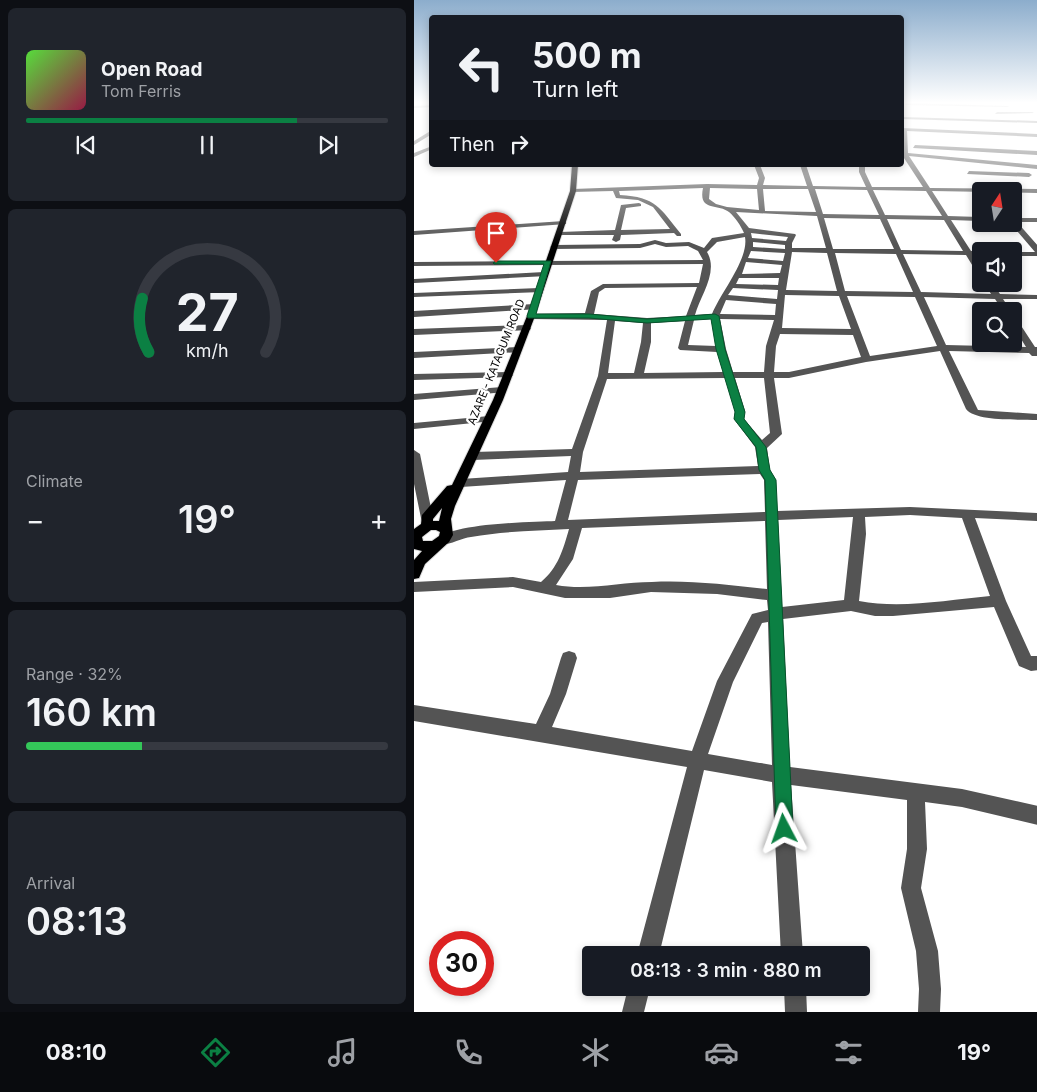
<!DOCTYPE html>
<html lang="en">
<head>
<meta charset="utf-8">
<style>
	body { margin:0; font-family:Inter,sans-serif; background:#20242c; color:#f1f3f6; height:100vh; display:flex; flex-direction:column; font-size:19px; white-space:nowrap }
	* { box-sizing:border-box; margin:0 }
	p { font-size:16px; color:#9ea1a6 }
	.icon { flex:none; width:28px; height:28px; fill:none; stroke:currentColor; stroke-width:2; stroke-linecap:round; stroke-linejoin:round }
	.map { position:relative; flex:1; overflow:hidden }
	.drawer { display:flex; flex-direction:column; gap:8px; padding:8px; background:#0d0f14; width:414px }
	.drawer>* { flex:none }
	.guide { position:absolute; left:15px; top:15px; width:475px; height:152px; border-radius:5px; box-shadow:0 2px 8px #0003; background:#171b24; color:#f1f3f6; overflow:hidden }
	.needle { width:32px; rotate:12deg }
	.controls { position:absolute; left:558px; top:182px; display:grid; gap:10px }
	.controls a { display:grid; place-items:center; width:50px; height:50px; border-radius:5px; background:#171b24; box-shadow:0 2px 8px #0003; font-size:25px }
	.speed { position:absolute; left:15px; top:931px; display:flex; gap:10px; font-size:25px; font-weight:700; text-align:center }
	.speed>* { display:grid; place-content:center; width:65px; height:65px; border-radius:50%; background:#171b24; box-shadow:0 2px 8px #0003; line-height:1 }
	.speed .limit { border:8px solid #d22; background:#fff; color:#111 }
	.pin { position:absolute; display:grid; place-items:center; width:42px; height:42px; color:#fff; margin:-51px -21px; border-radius:50% 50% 50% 0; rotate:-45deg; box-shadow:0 0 5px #0007 }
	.pin .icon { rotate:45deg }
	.me { position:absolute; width:55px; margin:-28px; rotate:356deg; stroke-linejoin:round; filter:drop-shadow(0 0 4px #0008) }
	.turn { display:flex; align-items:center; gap:18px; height:105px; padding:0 20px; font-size:22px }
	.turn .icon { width:65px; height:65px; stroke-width:2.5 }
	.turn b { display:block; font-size:35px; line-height:42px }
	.then { display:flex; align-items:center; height:48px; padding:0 20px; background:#0003; gap:10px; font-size:19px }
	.big { font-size:38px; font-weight:600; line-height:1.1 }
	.drawer .widget { flex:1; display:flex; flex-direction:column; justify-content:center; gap:8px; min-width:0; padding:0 18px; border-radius:8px; background:#20242c }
	.drawer .dial { align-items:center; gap:0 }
	.dial svg { height:130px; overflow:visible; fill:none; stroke:#363941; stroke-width:7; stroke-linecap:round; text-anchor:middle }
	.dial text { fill:#f1f3f6; stroke:none }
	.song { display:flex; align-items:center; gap:15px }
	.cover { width:60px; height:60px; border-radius:8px; background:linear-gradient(135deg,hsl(110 70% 55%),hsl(340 70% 35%)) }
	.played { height:5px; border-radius:2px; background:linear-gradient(90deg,#0b8043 75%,#363941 75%) }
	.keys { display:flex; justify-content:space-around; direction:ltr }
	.heat { display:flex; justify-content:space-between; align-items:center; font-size:28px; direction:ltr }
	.charge { height:8px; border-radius:4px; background:linear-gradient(90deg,#34c759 32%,#363941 0) }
	.trip { position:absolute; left:168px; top:946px; width:288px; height:50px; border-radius:5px; background:#171b24; box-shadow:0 2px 8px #0003; font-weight:600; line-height:50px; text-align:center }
	.tabs { display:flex; height:80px; justify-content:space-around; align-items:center; background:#090b0e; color:#9ea1a6 }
	.tabs .icon { width:35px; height:35px }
	.tabs .current { color:#0b8043 }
	.tabs b { font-size:22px; color:#f1f3f6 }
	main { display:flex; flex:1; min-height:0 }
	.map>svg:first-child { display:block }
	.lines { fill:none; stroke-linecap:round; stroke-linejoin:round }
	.major-casing { stroke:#dbdbdb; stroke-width:2 }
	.minor { fill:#545454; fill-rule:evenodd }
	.major { fill:#000; fill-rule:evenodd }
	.route { fill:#0b8043; stroke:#07532c }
	.labels { text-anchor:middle; stroke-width:4.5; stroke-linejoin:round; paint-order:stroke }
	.far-street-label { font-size:11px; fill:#000; stroke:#fff }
</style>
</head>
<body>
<main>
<section class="drawer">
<div class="widget">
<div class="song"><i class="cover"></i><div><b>Open Road</b><p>Tom Ferris</p></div></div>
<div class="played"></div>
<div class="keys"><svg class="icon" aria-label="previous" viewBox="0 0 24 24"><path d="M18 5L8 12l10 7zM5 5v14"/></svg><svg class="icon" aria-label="pause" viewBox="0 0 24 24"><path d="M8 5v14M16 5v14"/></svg><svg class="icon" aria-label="next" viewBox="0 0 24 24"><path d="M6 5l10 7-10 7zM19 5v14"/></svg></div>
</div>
<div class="widget dial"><svg viewBox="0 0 100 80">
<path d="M14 69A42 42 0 1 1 86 69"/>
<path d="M14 69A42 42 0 0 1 10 36" stroke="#0b8043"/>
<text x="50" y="56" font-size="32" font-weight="700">27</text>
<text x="50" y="72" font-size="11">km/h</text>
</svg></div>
<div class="widget"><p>Climate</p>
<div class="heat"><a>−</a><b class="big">19°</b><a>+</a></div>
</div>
<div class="widget"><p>Range · 32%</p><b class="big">160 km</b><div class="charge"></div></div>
<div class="widget"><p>Arrival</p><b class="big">08:13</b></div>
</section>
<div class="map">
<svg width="624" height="1012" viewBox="0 0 624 1012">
	<rect width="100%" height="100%" fill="#fff"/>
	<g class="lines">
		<defs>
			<path id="major" d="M158,165H164L162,191L121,316L89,400L41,506L37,519L39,535L35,542L11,564L5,578L0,579V560L8,551L0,549V529L7,524L8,515L33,486L38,485L79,400L113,316L156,191ZM28,508L25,521H19V519ZM17,530H22L26,532L25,536L18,541H9L8,537Z"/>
		</defs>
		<use href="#major" class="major-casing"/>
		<path class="minor" d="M493,103L593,106L595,107L491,105Z
			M18,105V107L0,108V106Z
			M583,112H618L620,113L581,114Z
			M488,117L624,121V123L488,119Z
			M488,128L624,134V137L493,131L494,153L624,165V169L495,156L516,188L624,189V193L518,191L534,216L566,217V221L537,220L557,251H568L566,255H560L566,265V273H563L552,255L489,254L507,292L577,294L571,284H579L586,294L624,295V299H589L597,311H589L581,299L510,297L532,345L612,347L599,326V317L602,318L621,347H624V356H618L615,353L535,351L564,410L624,414V420C606,419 562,422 552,409L526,351L452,362L375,378H360L368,434L353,448L356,470L362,480L363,511L496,507L624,513V521L561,518L592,601L617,656H624V670L617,671L605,666L580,607L479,616H461L437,611L369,619L376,767L548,789L624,806V825L548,807L511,802L513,849L507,888L524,951L527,989L526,1012H504L505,989L502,951L487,888L493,849V800L377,785L389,955H367L358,782L290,770L245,955H223L273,767L0,721V705L122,724L136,694L147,658L149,653L155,651L161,653L163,658L152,694L138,727L278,751L303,681L338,614L354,610L353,600L303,594L237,592L196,598H151L99,587L0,592V582L99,577L127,582C144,568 149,550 155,529C122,531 89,531 57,537C47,538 33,547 23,544L21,541C32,523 119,522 141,521L152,480L47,487L41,483L47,479L154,472L157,456L59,460L53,456L59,452L158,449L184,376L193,320L117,319L114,318V314L171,313L177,291L189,284L285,283L289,264L0,266V262L289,260L284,251L274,246L252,247L241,244L226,248L140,249L136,247L140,245L226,244L241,240L252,243L275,242L290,248L298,238L330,233C327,226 321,217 315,212C304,203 284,212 289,188L205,191L206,195C242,197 246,208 267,234V236H263L260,233L207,235L206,240L202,242L198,240L200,235H144V233L146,232L201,230L207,205L225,203L227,204V206L212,208L207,230L256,229L239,207L224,200L202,198L199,191L157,192L159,189L293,184L343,185L345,178L340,165H346L351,178L349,185L393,186L386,165H392L399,186L452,187L445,172V165H451V172L458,187H509L488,155ZM296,188L343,189L345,210L313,207L302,204L295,199ZM349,189H394L402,212L351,211ZM401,189L453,190L465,215L409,214ZM459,190L512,191L528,216L471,215ZM322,212L403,216L412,248H378V243L382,235L381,234L335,228ZM410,218L466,219L480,249H419ZM473,219L530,220L549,251L487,250ZM337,233L374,237L372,241L338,238ZM331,237C335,259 307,292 298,314L281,315C286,296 305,272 293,252L303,242ZM339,242L371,245V249L339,247ZM337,251L371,253L369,261L334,258ZM378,252L413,253L423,291L372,290ZM421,253L482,254L499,292L431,291ZM332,262L368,265L366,273L328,274ZM325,278H365L364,285L322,284ZM283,287L272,316L233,318L180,314L185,292L191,288ZM319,288L364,290L363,299L314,295ZM371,295L425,296L437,329L368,328ZM433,296L501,297L523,346L456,356ZM312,300L362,304L361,315L306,314ZM297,319L302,346L274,345L280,320ZM306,319L360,320L352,346L350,372H319L312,349ZM201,321L229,323L227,342L220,373H194ZM271,321L264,348L266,350L303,352L309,372L230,373L237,342V323ZM366,334L439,335L447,357L375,372H360L362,346ZM311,378L321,411L320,419L341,447L344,466L166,472L169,452L193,379ZM321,378H350L356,433L348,440L330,419L331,411ZM346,474L350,480L351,512L154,520L164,480ZM496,515L548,518L576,596C533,600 487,609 445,601L452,534L451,517ZM439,517L430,600L368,607L364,520ZM351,521L353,589C315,585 276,580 238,582C206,582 174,591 142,585L159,559L168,528ZM354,622L358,765L294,754L319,682L348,623Z
			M18,130V134L0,145V141Z
			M501,145L623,151L624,155L499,148Z
			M18,146V149L0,157V153Z
			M555,171L615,173L618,175L615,177L553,174Z
			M599,218H624V222H603L624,246V256H599V252H621L597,224H599Z
			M150,221L152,222V224L0,235V231Z
			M130,272L134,274L133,276L0,283V279Z
			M125,288H128V292L0,297V293Z
			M120,304L123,305V309L0,317V311Z
			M113,325L117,328L116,330L0,335V329Z
			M104,347L107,348V352L0,358V352Z
			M94,372L99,375L97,377L0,380V374Z
			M88,387L92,388V392L0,400V394Z
			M75,416L80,419L79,421L0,429V423Z
			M0,450L6,454L19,518L18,521H8L7,518L0,484Z
			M214,988H236L230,1012H208Z
			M370,988H392L393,1012H371Z"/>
		<use href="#major" class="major"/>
	</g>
	<linearGradient id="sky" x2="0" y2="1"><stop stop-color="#8cadcc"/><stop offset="0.42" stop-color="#fff"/><stop offset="1" stop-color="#fff" stop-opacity="0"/></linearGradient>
	<rect width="624" height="244" fill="url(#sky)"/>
	<path class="route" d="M82,261H137L122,314H175L233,319L301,314L305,316L311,349L331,412L330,419L352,447L356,470L362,480L379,829L377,835L370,838L364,835L362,829L351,480L345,470L342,447L320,419L321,412L302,349L297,319L233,323L175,318H114L113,316L130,264H80L79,263Z"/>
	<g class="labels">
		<g class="far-street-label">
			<text transform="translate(82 362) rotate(-68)" y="4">AZARE - KATAGUM ROAD</text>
		</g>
	</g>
</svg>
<div class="controls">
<a><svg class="needle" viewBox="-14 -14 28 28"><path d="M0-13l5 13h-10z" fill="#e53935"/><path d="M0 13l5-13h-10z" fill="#9ea1a6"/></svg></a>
<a><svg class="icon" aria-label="sound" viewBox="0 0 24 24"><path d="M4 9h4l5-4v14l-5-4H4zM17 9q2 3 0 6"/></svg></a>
<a><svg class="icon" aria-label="search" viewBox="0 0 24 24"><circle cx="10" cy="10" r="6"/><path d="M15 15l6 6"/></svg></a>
</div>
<div class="speed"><div class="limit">30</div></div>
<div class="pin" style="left:82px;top:263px;background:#d93025"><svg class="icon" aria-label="arrive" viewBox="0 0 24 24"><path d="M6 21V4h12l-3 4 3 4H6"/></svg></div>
<svg class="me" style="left:370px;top:829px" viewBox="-20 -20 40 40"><path d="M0-17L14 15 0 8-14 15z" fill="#0b8043" stroke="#fff" stroke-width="4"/></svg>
<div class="trip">08:13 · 3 min · 880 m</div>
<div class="guide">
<div class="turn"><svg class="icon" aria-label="left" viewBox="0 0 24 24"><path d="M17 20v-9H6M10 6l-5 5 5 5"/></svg><div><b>500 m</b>Turn left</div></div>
<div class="then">Then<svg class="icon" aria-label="right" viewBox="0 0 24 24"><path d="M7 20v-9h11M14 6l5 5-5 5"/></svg></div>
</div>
</div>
</main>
<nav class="tabs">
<b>08:10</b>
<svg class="icon current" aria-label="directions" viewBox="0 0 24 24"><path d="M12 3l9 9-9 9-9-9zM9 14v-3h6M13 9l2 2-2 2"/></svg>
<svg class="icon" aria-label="music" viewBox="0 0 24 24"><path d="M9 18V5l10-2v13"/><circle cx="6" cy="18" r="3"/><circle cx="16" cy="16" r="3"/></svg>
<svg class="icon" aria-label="phone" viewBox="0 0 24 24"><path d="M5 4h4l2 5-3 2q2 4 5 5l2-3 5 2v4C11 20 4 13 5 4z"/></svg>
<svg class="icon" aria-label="climate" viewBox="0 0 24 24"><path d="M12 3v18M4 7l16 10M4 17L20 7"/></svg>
<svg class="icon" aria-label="car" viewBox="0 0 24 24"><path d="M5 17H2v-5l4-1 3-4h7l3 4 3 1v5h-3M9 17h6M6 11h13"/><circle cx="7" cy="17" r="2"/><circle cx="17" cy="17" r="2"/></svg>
<svg class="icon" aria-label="filters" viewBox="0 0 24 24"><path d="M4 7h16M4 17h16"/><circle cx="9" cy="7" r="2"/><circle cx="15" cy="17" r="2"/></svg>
<b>19°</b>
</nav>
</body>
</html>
